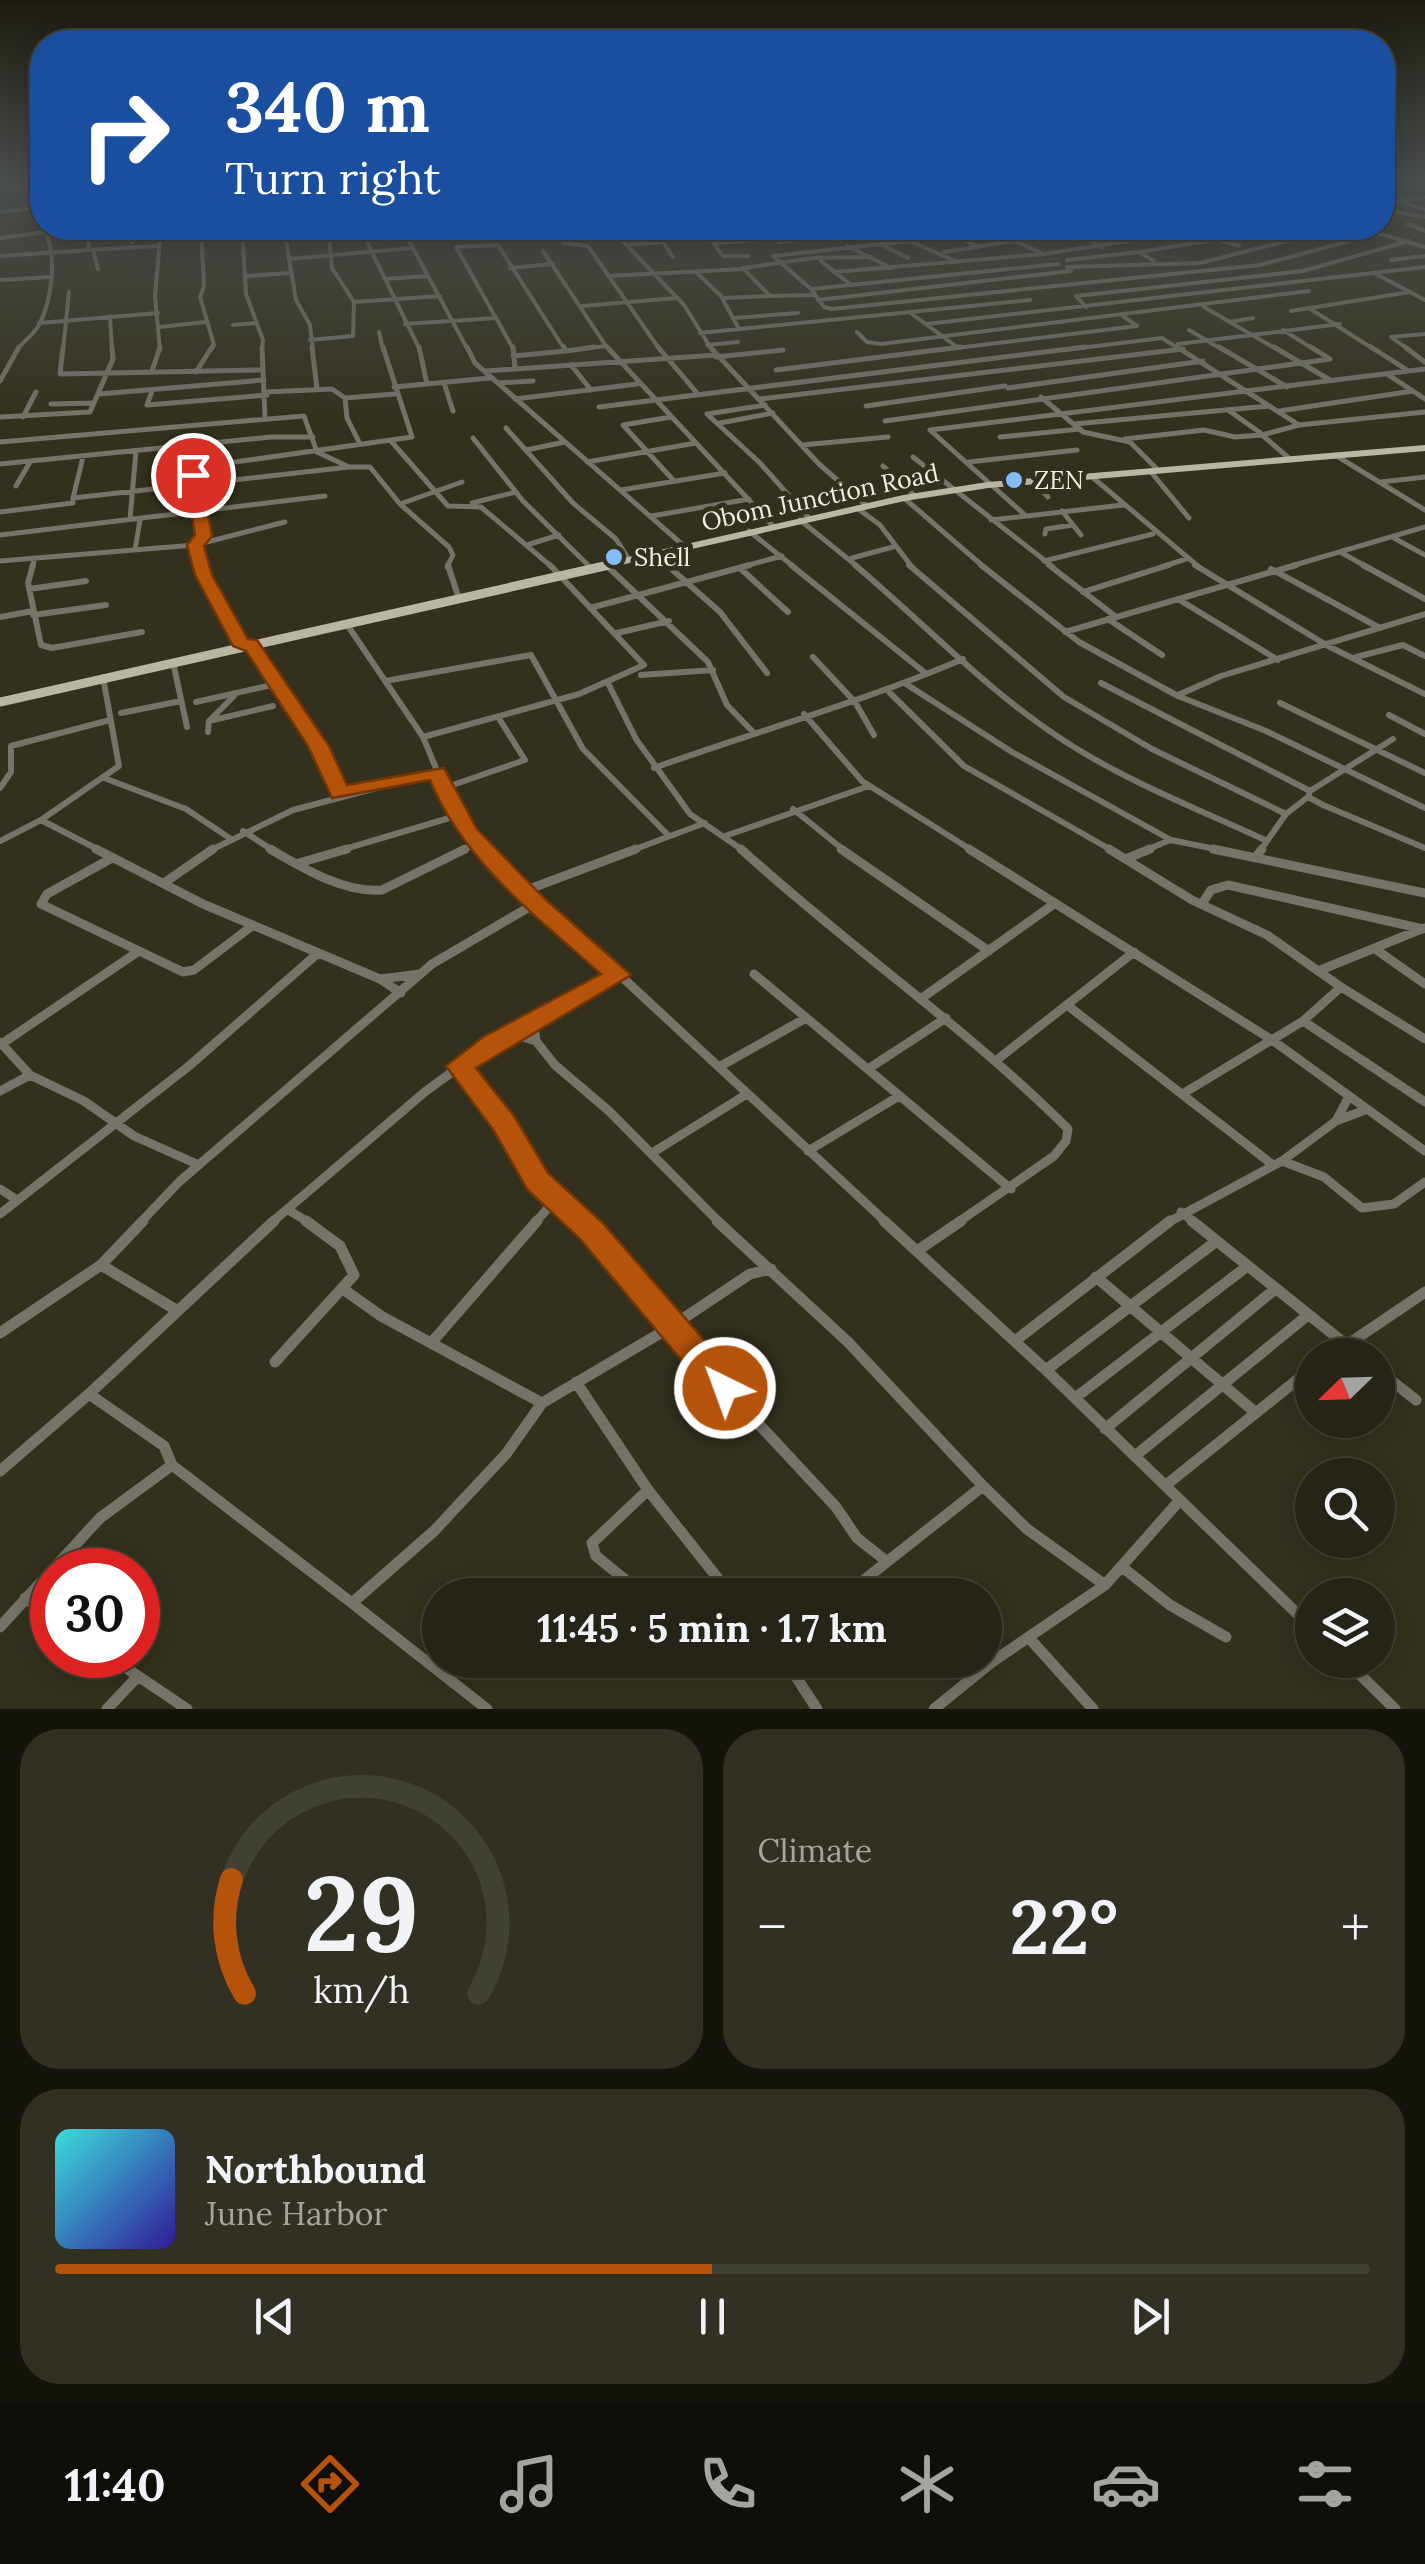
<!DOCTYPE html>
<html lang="en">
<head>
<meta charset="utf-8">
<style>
	body { margin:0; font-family:Lora,serif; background:#323023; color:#f1f3f6; height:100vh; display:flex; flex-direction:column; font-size:38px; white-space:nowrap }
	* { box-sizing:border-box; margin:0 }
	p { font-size:32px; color:#a4a4a1 }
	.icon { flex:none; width:55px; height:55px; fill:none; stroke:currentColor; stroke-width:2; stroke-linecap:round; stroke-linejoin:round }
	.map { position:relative; height:1709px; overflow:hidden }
	.details { display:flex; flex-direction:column; gap:20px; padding:20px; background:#15140c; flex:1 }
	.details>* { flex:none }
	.hud { position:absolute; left:30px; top:30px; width:1365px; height:210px; border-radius:40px; box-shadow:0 5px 25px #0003,0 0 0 2px #424135; background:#1a4fa0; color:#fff; overflow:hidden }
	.needle { width:65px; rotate:247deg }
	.tools { position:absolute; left:1295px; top:1338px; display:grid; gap:20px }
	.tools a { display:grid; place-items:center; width:100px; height:100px; border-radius:50%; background:#262416; box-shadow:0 5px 25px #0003,0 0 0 2px #424135; font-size:50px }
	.speed { position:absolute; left:30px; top:1548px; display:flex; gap:20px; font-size:50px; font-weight:700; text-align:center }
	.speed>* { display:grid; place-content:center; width:130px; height:130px; border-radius:50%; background:#262416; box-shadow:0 5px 25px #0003,0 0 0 2px #424135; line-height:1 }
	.speed .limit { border:15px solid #d22; background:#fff; color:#111 }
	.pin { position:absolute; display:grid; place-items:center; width:85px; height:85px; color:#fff; margin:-42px; border:5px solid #fff; border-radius:50%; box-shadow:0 2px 10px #0007 }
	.me { position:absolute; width:110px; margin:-55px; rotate:318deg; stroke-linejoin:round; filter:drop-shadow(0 0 8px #0008) }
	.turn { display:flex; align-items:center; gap:35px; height:210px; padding:0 30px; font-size:45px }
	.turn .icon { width:130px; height:130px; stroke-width:2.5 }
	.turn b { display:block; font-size:70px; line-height:85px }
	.big { font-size:75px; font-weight:800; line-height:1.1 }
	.details .widget { flex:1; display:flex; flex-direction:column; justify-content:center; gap:15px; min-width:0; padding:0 35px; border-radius:40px; background:#323023 }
	.details .dial { align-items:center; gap:0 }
	.dial svg { height:260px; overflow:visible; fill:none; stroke:#424135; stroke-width:7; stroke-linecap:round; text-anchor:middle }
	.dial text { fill:#f1f3f6; stroke:none }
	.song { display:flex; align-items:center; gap:30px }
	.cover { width:120px; height:120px; border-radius:15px; background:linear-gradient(135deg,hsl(180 70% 55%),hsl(250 70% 35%)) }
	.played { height:10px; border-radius:5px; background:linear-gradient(90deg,#b45309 50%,#424135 50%) }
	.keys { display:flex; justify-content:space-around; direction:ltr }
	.heat { display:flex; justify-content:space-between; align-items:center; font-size:55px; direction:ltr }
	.details .tiles { flex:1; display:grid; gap:20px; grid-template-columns:1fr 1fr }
	.widget:last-child { grid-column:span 2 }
	.trip { position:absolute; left:422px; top:1578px; width:580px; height:100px; border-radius:50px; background:#262416; box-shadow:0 5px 25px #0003,0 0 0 2px #424135; font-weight:800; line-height:100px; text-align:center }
	.tab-bar { display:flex; height:160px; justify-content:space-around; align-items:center; background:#0f0e09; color:#a4a4a1 }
	.tab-bar .icon { width:70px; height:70px }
	.tab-bar .selected { color:#b45309 }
	.tab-bar b { font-size:45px; color:#f1f3f6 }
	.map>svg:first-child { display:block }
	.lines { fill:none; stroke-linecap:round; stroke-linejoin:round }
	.minor-far4 { stroke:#75736a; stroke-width:4 }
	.minor-far3 { stroke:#75736a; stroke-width:5 }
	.minor-far2 { stroke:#75736a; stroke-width:6 }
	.minor-far1 { stroke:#75736a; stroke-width:9 }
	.minor { stroke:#75736a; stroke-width:11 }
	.major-far1 { stroke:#b9b7a4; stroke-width:6 }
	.major { stroke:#b9b7a4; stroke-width:9 }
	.route { fill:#b45309; stroke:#753606; stroke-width:2.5 }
	.poi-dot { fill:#82bcfa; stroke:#33301d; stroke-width:4 }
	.labels { text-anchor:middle; stroke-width:10; stroke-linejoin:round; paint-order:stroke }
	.far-poi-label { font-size:25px; fill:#efede2; stroke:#33301d; text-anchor:start }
	.far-street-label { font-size:25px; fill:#efede2; stroke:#33301d }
</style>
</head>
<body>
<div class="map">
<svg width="1425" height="1709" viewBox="0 0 1425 1709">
	<rect width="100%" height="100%" fill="#33301d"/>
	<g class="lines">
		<path class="minor-far4" d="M1382,188L1401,194
			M0,190L42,185
			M1382,202L1425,197
			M1402,202L1425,210
			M1382,210L1425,217
			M0,212L42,207
			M1408,224L1425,231
			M201,228L204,286L200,297L214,345L211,350
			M242,228L246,294L263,340L262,350
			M284,228L296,300L310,325L313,350
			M366,228L364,236L420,350
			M402,228L468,350
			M542,228L556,237L614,232L684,305L712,350
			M756,228L775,240
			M803,228L816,239
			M881,228L893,241
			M988,228L1043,254
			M1019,228L1048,237
			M1056,228H1067
			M1079,228L1083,230L1077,232L1102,247
			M1108,228L1142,240
			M1137,228L1164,236
			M1175,228L1168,230L1182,234
			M1181,228L1239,246
			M1305,228L1324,233
			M1360,228L1425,247
			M942,230L963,228
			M90,232L119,228
			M614,232L659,228
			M1203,232L1223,228
			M707,234L723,256H748
			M1,238L45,232
			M444,238L538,228
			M918,241L932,228L978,246
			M132,242L133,228
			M779,242L849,236
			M563,243L588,246L660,350
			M715,243L774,239
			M880,244L908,258
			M627,245L663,242L673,257
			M847,246L891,268
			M89,250L158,246
			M93,250L98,269
			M543,251L606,346
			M944,252L1014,241
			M0,256L89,250L88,228
			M289,259L412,248
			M1067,260L1139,252
			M1391,260L1425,256
			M821,261L851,285
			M955,261L910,241L773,256L811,289L824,307L832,309L1260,265L1380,233
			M1154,261L1139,252L1288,228
			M1067,267L1200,263L1339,228
			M510,268L553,264
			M696,272L721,296L739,329
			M834,272L1043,254L1193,231
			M1376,274L1425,300
			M248,276L289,273
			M608,276L743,269
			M385,279L428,276
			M0,280L51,277
			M811,289L1058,264
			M814,295L770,296L743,268L813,258L872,257
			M723,298L770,296
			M818,300L1071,271
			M354,302L440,296
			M582,306L677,298
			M1086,307L1076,296L1303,271L1409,241
			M1204,307L1278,350
			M1309,308L1375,350
			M1291,311L1410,292
			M912,314L957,347
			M110,316L112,350
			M734,318L798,313
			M1229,322L1253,318
			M39,323L158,313
			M405,324L496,318
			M927,324L1425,267
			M233,325L256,323
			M159,327L206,322
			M1189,330L1223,350
			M1283,330L1315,350
			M379,332L383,350
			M857,332L867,342L881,344L1309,291
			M700,333L1030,300
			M1391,337L1409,350
			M1391,337L1425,334
			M310,340L353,336L354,302L332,268L328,228
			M1178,344L1340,324
			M707,345L738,342
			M17,350C23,342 34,334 39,325C53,298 57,255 44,228
			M63,350L69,292
			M160,350L155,296L161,228
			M514,350L456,247L498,245L565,350
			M574,350L606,346L610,350
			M940,350L1137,326L1123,316
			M1064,350L1162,338L1181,350
			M1175,350L1183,349"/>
		<path class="minor-far3" d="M63,347L60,374L260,370
			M262,347L265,418
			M312,347L317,389
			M419,347L427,384
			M467,347L475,363L684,546
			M513,347L515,368
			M564,347L566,351L594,347
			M607,347L773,526
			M658,347L697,393
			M710,347L819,464L867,506
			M1177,347L1299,425
			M1219,347L1287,387
			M1274,347L1330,380
			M1311,347L1330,359
			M1371,347L1407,370
			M1405,347L1425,362
			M513,356L566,351
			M716,357L783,350
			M571,365L591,390
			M776,370L961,347
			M152,371L160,347
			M485,371L716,355
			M196,372L212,347
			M1387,374L1425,399
			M0,381L19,347
			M444,383L453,411
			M498,383L533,381
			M394,387L490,378
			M1008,388L1203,361
			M152,391L147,405L267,395
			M266,392L332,389L345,398L395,394
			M99,394L264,380
			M1041,397L1083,432L1130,442L1159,471
			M345,398L347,418L360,444
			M515,399L637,384
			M760,399L1183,349
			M51,404L94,403
			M866,406L1005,386
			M599,407L1085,347
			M1228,410L1262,434
			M1279,411L1413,391
			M707,414L760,463L809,518
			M707,414L765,405
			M0,417L90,412L113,359L112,347
			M23,417L36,392
			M671,417L623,425L674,481
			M885,421L1330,359
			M720,423L773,413
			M1074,424L1269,406
			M506,428L573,503L616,539L628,558
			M1262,435L1290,459
			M1000,437L1080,429
			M473,438L523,501L590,567
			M1125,439L1204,430L1235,437L1262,435L1299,425L1425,412
			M391,441L448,506L481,507L552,567
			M0,442L304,416L317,452
			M802,445L888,437
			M526,450L565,442
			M317,452L349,467H370L400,504L449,547L453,555L447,567
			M1335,455L1425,510
			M913,457L1053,567
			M587,462L696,443
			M969,462L1077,450
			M0,464L272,437H313
			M883,466L915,496
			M1151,472L1189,518
			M1091,476L1199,567
			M1033,481L1048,497
			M1381,482L1425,477
			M16,486L30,462
			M621,490L725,473
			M73,498L83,457
			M904,498L984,567
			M472,503L516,492
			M400,504L462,482
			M857,508L880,525L912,567
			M1062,511L1081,535
			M0,512L73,503V498L349,467
			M1025,515L930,430L1425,369
			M652,516L749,499
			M130,519L136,451
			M800,520L858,567
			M991,520L1123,505
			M749,531L794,567
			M1045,534L1046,529L1073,525
			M0,535L325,496
			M1394,538L1425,555
			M201,542L193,468L412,437L383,347
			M195,545L202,567
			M527,545L559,535
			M135,550L140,520
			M654,553L670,567
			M1342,553L1367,567
			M852,558L893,547
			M0,561L195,545L285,522
			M1044,561L1153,534
			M605,564L608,567
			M32,567L35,558
			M741,567L782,556
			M1161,567L1186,559
			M1288,567L1425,527"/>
		<path class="minor-far2" d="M33,565L28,583L41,645L52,648L142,632
			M201,565L243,646
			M448,565L458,596
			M606,565L708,662L727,705L753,732
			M667,565L720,612L767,673
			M791,565L924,672
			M855,565C925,624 988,692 1066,742C1128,782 1198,809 1265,840
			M909,565L1064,697L1152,749L1286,814
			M981,565L1079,642L1178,696L1266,731L1425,808
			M1049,565L1116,617
			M1195,565L1328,646L1425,694
			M1363,565L1425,599
			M741,569L788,612
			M1271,569L1380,628
			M29,589L86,581
			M1083,592L1169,565
			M1178,599L1278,660
			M590,608L750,565
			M33,615L106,605
			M0,617L33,611
			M1108,619L1162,655
			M346,623L423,737L456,816L486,851
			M1065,632L1296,565
			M617,633L669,621
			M251,644L318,746L340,793
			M813,657L855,702L874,735
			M1356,657L1403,645L1425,656
			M173,662L187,727
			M641,675L713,670
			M385,681L531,655L583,749L668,835
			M1101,683L1310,791L1308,797L1323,805L1425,848
			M906,684L1012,752L1171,840L1225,851
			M609,685L636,739L690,814L744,851
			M889,692L964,766L1113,851
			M1178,695L1221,676L1425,614
			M196,702L276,684
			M1280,703L1425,773
			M121,713L181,701
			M804,714L862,781L973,851
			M1389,715L1425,734
			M209,721L273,706
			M208,732L209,721L234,696
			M423,737L579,694L644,665L550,565
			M654,768C757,731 863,702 963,659
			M104,778L186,809L231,839
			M0,788L11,772V746L110,720
			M444,788L525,760L500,720
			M1310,791L1393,739
			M793,809L845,851
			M41,820L101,851
			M243,831L274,851
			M725,836L869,786
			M0,841L41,820L119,766L103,677
			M209,851L293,810L437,772
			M338,851L456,816
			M460,851L477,843
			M630,851L705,823
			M1144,851L1170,840
			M1260,851L1286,814L1308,797"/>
		<path class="minor-far1" d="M96,849L203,904L380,979L401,993
			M270,849C303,868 343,893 382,890L465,849
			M484,849L887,1223
			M741,849C847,946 966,1027 1068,1129L1066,1141L1054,1156L957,1223
			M841,849L989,951
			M969,849L1272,1040L1425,1151
			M1109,849L1192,900L1267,935L1341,987L1303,1021L1184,1093
			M1213,849L1425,893
			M112,858L47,894L41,904L183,972L194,970L252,926
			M1128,858L1150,849
			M1255,858L1262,849
			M299,863L347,849
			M164,883L213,849
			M524,891L636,849
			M1202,904L1211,890L1228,885L1423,929
			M1378,951L1425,984
			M1318,971L1424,928
			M754,974L1011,1189
			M380,979L420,974
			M1341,987L1425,1039
			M922,998L1054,904
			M1067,1005L1273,1165
			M533,1020L536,1041L555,1065L609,1111L720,1223
			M1303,1021L1425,1102
			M510,1033L536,1041
			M0,1042L30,1075L84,1101L134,1136L199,1165
			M3,1043L136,953
			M998,1059L1134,952
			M460,1066L504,1124L538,1181L583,1223
			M719,1067L806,1018
			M868,1069L946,1018
			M0,1091L30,1075
			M1336,1121L1348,1098
			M808,1151L899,1096
			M652,1153L747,1094
			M1282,1161L1324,1177L1362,1208L1394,1204L1425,1182
			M0,1189L17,1200
			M290,1211L310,1223
			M1181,1212L1195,1223
			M0,1214L189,1066L317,954
			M140,1223L179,1182L432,964L536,903
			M271,1223L426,1091L492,1043L618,975
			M535,1223L555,1200
			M1167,1223L1282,1161L1336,1121L1365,1110"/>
		<path class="minor" d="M717,1221L848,1342L983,1486
			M884,1221L1046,1370L1312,1628
			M1192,1221L1359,1355
			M917,1251L961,1221
			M101,1265L178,1311
			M771,1269L750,1274L669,1328L836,1507L857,1538L885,1560
			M1096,1277L1256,1413
			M343,1289L381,1316L542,1403
			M0,1333L101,1265L143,1221
			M1015,1341L1170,1221
			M432,1342L537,1221
			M1332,1355L1425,1292
			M275,1362L354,1275L340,1246L306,1221
			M1046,1370L1214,1243
			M1378,1370L1416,1400
			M576,1382L648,1490L731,1595
			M89,1394L274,1221
			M1075,1398L1245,1268
			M1105,1429L1274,1290
			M1135,1456L1308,1315
			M0,1471L89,1394L164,1446L172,1465L352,1603L434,1531L506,1454L542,1403L669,1328L580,1221
			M1166,1485L1312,1368
			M1122,1567L1170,1605L1226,1637
			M644,1595L596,1556L592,1543L648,1490
			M845,1595L983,1486L1027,1529L1105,1585
			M25,1598L52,1617
			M352,1603L487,1709
			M0,1627L100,1518L172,1465
			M1030,1639L1093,1709
			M107,1655L138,1676L107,1709
			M785,1660L817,1709
			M1345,1660L1395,1709
			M138,1676L187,1709
			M934,1709L992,1662L1105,1585L1180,1500"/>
		<path class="major-far1" d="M598,567L904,498L988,485L1425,448"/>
		<path class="major" d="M0,702L609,565"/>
	</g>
	<linearGradient id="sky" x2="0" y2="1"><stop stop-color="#1c1a10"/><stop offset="0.43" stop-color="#4a4e4c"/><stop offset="1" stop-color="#4a4e4c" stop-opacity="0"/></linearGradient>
	<rect width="1425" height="422" fill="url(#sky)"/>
	<path class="route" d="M193,470L201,475L212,536L204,546L212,575L248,639L257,640L329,746L347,785L444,768L477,829L544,898L631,975L476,1068L514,1116L548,1173L602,1222L736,1377L741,1388L736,1398L725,1402L713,1398L581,1240L527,1189L494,1131L446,1066L483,1037L601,974C537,917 463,861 430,780L332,798L308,746L246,651L233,646L195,575L187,545L195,535L185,475Z"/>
	<g class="poi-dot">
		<circle cx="1014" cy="480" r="10"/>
		<circle cx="614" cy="557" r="10"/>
	</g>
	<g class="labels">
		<g class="far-poi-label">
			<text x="1034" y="489">ZEN</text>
			<text x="634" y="566">Shell</text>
		</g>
		<g class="far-street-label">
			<text transform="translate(820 497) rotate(-12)" y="9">Obom Junction Road</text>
		</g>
	</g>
</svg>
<div class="tools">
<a><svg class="needle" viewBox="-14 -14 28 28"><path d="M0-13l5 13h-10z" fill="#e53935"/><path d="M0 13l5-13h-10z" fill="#a4a4a1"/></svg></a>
<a><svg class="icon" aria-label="search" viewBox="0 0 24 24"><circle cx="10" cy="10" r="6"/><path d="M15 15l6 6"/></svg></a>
<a><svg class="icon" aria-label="layers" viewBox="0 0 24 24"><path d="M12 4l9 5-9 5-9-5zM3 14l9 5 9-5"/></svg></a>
</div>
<div class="speed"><div class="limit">30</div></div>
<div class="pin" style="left:193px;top:475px;background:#d93025"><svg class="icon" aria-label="arrive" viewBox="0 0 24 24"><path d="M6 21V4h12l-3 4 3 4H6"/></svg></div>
<svg class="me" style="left:725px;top:1388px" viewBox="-20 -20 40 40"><circle r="17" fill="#b45309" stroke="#fff" stroke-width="3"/><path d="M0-11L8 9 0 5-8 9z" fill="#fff"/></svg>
<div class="trip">11:45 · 5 min · 1.7 km</div>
<div class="hud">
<div class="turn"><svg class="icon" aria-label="right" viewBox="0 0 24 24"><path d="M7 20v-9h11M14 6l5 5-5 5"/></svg><div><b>340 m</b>Turn right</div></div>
</div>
</div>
<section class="details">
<div class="tiles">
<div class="widget dial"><svg viewBox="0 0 100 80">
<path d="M14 69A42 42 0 1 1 86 69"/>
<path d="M14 69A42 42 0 0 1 10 34" stroke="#b45309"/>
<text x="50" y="56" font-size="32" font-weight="700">29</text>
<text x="50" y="72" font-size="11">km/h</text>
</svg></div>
<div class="widget"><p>Climate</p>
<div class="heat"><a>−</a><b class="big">22°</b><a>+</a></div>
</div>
<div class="widget">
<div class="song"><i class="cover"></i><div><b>Northbound</b><p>June Harbor</p></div></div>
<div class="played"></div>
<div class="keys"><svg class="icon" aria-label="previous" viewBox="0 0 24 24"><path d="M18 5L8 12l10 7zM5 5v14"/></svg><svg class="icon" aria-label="pause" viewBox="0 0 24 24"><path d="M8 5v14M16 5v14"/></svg><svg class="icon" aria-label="next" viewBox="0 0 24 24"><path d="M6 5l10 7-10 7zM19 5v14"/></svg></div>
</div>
</div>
</section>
<nav class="tab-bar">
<b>11:40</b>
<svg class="icon selected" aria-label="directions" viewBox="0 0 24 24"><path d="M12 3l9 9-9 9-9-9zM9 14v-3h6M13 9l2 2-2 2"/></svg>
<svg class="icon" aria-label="music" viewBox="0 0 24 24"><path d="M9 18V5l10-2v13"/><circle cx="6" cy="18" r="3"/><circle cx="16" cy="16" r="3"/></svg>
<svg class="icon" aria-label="phone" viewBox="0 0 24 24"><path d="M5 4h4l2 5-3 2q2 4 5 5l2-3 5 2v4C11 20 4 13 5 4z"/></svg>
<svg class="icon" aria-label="climate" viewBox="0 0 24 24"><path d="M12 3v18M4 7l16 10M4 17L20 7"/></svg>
<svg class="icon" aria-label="car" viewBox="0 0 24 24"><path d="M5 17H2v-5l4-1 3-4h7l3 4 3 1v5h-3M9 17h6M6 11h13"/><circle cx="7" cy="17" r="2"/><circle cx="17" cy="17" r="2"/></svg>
<svg class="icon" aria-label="filters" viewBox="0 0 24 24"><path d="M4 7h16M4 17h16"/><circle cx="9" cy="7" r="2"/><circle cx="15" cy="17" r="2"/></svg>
</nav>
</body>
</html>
